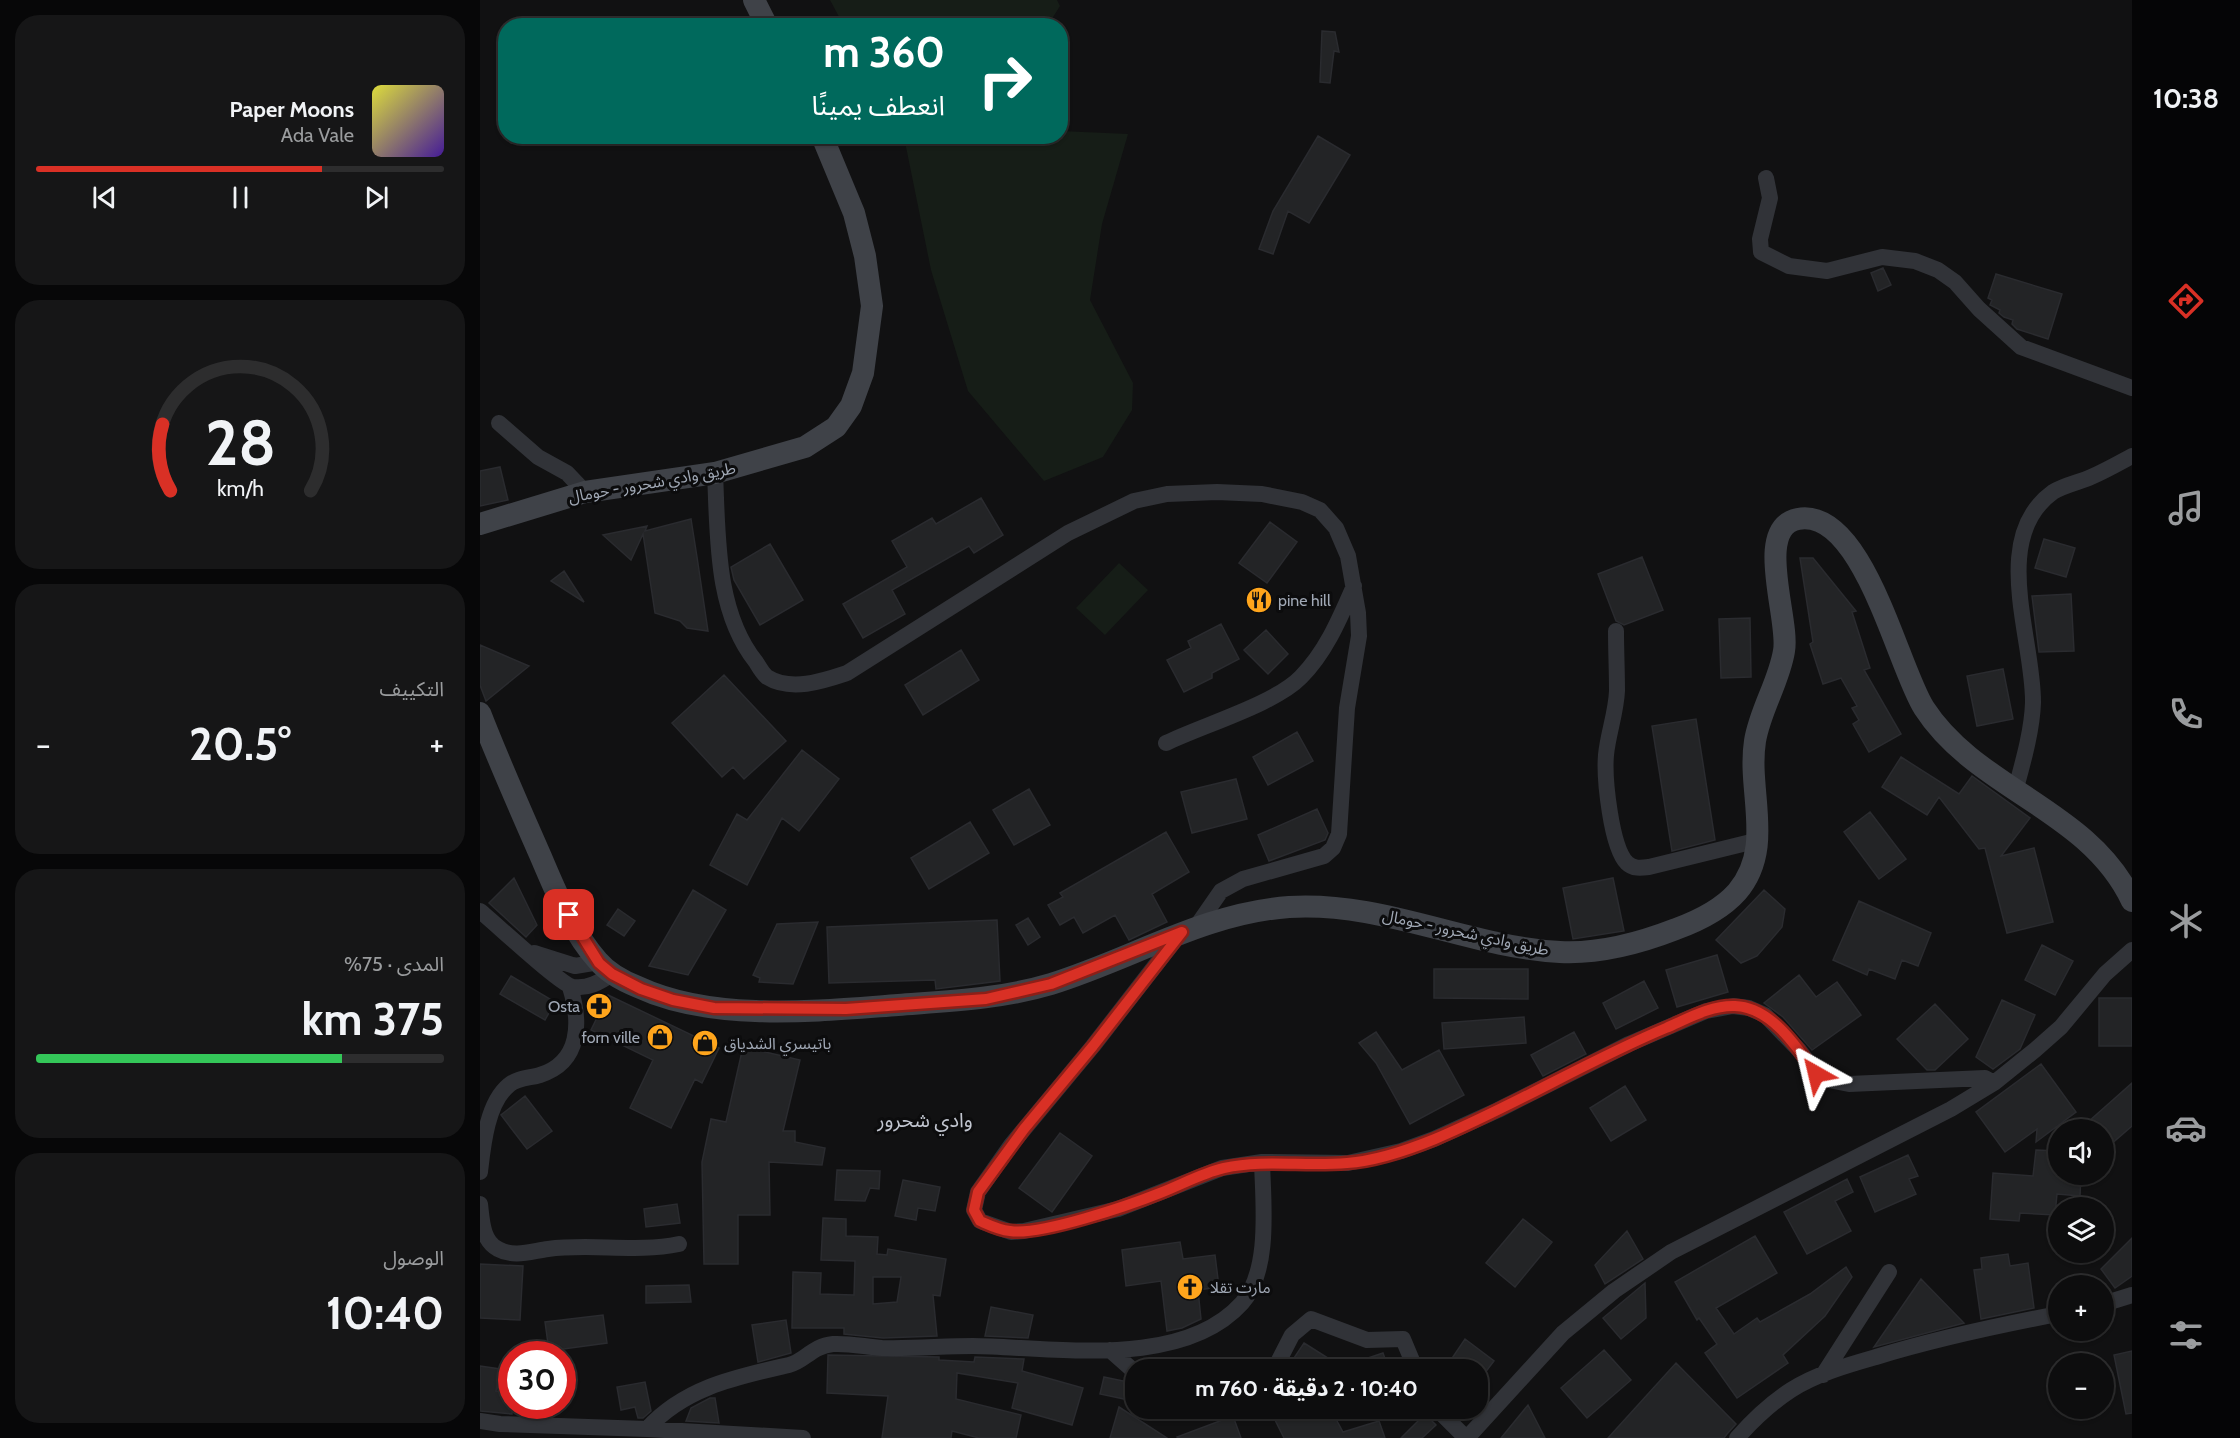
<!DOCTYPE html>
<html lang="ar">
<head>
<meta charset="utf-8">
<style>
	body { margin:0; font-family:Cabin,"Noto Sans Arabic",sans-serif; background:#161617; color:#f1f3f6; direction:rtl; height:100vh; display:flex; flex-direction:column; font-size:22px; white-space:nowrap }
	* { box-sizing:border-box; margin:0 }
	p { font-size:20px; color:#9a9c9e }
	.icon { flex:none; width:33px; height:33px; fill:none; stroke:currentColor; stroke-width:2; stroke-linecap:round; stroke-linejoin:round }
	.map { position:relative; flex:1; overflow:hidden; direction:ltr }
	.panel { display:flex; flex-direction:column; gap:15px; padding:15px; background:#070708; width:480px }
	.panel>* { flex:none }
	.banner { position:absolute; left:18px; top:18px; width:570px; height:126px; border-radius:24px; box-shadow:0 2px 4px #0004,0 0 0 2px #2d2d2e; direction:rtl; background:#00695c; color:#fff; overflow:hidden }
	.tools { position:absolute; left:1568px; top:1119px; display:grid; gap:12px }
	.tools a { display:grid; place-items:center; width:66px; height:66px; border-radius:50%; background:#0d0d0e; box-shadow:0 2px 4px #0004,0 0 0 2px #2d2d2e; font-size:30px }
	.speed { position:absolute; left:18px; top:1341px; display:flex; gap:12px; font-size:30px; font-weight:700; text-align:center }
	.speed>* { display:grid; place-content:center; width:78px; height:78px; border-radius:50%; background:#0d0d0e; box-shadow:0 2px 4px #0004,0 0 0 2px #2d2d2e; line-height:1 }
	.speed .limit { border:9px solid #d22; background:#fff; color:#111 }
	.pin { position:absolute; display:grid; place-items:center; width:51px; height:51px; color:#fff; margin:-26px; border-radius:12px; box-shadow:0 3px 9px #0006 }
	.me { position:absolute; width:66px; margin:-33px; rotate:323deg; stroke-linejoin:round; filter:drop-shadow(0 0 4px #0008) }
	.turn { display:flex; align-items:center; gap:21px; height:126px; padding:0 24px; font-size:27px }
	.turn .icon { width:78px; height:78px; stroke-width:2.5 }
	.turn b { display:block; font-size:42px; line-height:51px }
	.big { font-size:45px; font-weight:700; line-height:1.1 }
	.panel .tile { flex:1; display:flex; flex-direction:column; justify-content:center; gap:9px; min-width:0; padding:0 21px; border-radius:24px; background:#161617 }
	.panel .dial { align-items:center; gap:0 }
	.dial svg { height:156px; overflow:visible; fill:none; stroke:#2d2d2e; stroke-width:7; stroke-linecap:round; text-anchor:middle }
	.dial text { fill:#f1f3f6; stroke:none }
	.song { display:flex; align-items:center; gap:18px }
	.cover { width:72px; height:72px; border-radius:9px; background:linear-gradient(135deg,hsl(60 70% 55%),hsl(260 70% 35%)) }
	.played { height:6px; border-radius:3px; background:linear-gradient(90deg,#d93025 70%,#2d2d2e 70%) }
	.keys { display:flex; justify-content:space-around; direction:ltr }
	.heat { display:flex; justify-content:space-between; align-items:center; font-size:33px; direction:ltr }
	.charge { height:9px; border-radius:4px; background:linear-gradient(90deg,#34c759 75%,#2d2d2e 0) }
	.trip { position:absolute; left:645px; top:1359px; width:363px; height:60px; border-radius:24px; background:#0d0d0e; box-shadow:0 2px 4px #0004,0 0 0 2px #2d2d2e; font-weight:700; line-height:60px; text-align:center; direction:rtl }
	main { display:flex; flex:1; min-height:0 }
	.tabs { display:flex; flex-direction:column; width:108px; justify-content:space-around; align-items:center; background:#050506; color:#9a9c9e }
	.tabs .icon { width:42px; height:42px }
	.tabs .current { color:#d93025 }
	.tabs b { font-size:27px; color:#f1f3f6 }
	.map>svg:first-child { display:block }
	.green { fill:#161d17 }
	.building { fill:#232426; stroke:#2a2b2f; stroke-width:1.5; fill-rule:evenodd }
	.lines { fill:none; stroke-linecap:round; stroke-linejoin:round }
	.minor { stroke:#313338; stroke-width:16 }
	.secondary { stroke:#3f4248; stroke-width:22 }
	.route-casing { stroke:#8d1f18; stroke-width:15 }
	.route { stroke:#d93025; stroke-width:10 }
	.labels { text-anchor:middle; stroke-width:6; stroke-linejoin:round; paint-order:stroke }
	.street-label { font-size:16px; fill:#a0a8b5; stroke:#0c0c0d }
	.poi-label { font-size:16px; fill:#a0a8b5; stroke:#0c0c0d; text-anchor:start }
	.quarter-label { font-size:20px; fill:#c2c6d0; stroke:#0c0c0d }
</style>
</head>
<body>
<main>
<nav class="tabs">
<b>10:38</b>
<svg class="icon current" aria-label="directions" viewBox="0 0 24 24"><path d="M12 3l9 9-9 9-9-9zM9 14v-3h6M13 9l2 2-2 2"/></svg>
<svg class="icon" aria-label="music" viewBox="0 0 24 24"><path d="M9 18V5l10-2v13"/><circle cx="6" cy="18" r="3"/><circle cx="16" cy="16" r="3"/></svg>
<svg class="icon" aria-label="phone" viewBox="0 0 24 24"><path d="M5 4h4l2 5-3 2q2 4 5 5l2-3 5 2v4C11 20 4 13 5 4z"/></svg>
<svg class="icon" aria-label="climate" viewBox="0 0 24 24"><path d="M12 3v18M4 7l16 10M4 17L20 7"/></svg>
<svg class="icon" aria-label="car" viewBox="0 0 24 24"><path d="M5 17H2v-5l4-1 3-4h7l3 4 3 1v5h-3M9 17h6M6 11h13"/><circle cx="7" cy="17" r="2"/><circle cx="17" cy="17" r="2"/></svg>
<svg class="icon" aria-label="filters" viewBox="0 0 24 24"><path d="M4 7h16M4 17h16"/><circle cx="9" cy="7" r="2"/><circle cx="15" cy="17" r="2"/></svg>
</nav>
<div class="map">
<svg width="1652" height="1438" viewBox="0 0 1652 1438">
	<rect width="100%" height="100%" fill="#111112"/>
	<path class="green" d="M350,0H577L580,6L568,25L364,26Z
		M581,131L648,134L622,224L610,300L653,383L652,410L623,457L564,481L488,391L451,270L424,137L580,136Z
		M639,563L668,590L625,635L596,608Z"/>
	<path class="building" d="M842,31L855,32L859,52L854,51L850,83L840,82Z
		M838,136L870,155L829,223L808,211L793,254L779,249L793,211Z
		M1403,268L1411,285L1398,291L1391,273Z
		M1516,274L1582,294L1568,339L1537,329L1532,324L1533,320L1524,317L1519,313L1520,310L1510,305L1512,300L1508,298Z
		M20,467L28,500L0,506V471Z
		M501,498L523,535L494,553L489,546L412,590L425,614L383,638L363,604L427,567L412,541L452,518L456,524Z
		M211,519L217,557L228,631L207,628L200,621L175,613L163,534L151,560L123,535L167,526L165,531Z
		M790,522L817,542L787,583L759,563Z
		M1564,539L1595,548L1586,577L1555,568Z
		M290,544L323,600L280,625L254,580L251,567Z
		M1162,557L1183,610L1144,625L1136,621L1118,574Z
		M1320,558H1333L1376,611L1372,612L1390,668L1384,670L1421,734L1389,752L1373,724L1379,720L1372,708L1377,706L1361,678L1343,684L1330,644L1333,642Z
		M84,571L104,602L71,581Z
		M1591,594L1594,651L1559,652L1552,596Z
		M1270,618L1271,677L1241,678L1239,619Z
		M741,624L759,659L732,673V678L704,692L687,660L711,648L708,641Z
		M786,630L808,654L788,674L764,650Z
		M0,645L49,666L6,701L0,685Z
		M481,650L499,680L443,715L425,685Z
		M1523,669L1533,719L1497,726L1487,676Z
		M244,675L306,741L264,779L253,767L242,777L192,723Z
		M1216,719L1235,840L1192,851L1172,726Z
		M817,732L833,761L788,785L773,757Z
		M322,750L359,779L319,831L302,818L267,885L230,865L257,814L267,820Z
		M1421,757L1479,794L1492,776L1550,818L1521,856L1554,848L1573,922L1527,933L1505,848L1499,849L1459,797L1447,815L1402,787Z
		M756,779L767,819L712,833L701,792Z
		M549,789L570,825L534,845L513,810Z
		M837,809L848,833L845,840L789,861L778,835Z
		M1390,812L1426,859L1399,879L1364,832Z
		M490,822L509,853L449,889L431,858Z
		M686,832L709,872L672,894L687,922L649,940L635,915L603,933L594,917L580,925L568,905L583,897L580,893Z
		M34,878L57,925L46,937L9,903Z
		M1133,878L1144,931L1093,939L1083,888Z
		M213,890L246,910L208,975L169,966Z
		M1284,890L1305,909L1302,927L1277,956L1261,963L1236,940Z
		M1379,901L1451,933L1438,966L1422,960L1415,979L1389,969L1387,975L1353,960Z
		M138,909L155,921L144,936L127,925Z
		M548,918L560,937L548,945L536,925Z
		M517,920L520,981L456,989L455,980L349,983L347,927Z
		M338,922L313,984L279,982L280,978L273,975L297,924Z
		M1562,945L1593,961L1575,995L1545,980Z
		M1237,955L1248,992L1197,1007L1186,970Z
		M954,969H1048V999L954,998Z
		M1319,975L1336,997L1357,982L1381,1015L1332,1050L1303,1017L1284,1003Z
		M31,976L75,1002L65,1020L20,994Z
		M1164,981L1178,1008L1136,1029L1123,1003Z
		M128,995L239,1048L222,1083L215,1079L191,1128L150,1108L173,1060L111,1030Z
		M1619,998H1652V1046H1619Z
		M1522,1000L1555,1015L1540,1049L1513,1069L1496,1057Z
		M1455,1004L1488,1039L1455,1070H1447L1417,1039Z
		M1044,1017L1046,1043L964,1049L962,1023Z
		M896,1032L922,1070L959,1050L984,1095L930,1124L896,1063L879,1043Z
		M1094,1032L1106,1054L1063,1076L1051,1055Z
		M263,1047L320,1060L303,1131H315V1142L345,1148L342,1165L289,1162L290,1215H258V1264H224L222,1162L231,1119L246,1122Z
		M1561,1064L1596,1112L1556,1142L1557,1129L1525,1152L1496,1112Z
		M1652,1083V1126L1623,1151V1130H1599Z
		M1145,1086L1166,1120L1131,1141L1110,1108Z
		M45,1096L72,1131L47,1149L21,1115Z
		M580,1133L612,1156L572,1212L539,1188Z
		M1556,1150L1578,1151V1174H1601L1600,1196L1577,1194L1575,1215L1540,1213L1539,1221L1510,1219L1513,1173L1553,1176Z
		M1428,1155L1438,1176L1429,1179L1436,1194L1395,1212L1380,1177Z
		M357,1170L400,1171L399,1189L390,1188L385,1201L355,1200Z
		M1367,1179L1373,1192L1355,1201L1371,1231L1327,1254L1304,1212Z
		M423,1180L460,1187L455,1211L438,1208L436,1220L415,1216Z
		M197,1204L200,1223L166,1227L164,1209Z
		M343,1218L366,1219V1236L398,1237L397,1254L407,1255L408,1249L466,1259L460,1296L453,1295L457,1336L403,1338L364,1334V1328H312L313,1272L341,1273L340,1294L374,1295L375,1261L341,1260ZM393,1277H421L417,1302L393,1304Z
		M1043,1219L1072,1242L1035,1287L1006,1263Z
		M1147,1231L1163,1259L1125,1284L1115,1265Z
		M1275,1236L1297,1273L1236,1308L1254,1334L1277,1318L1280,1322L1330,1294L1366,1267L1372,1277L1345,1316L1303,1355L1308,1363L1257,1398L1225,1353L1237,1344L1219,1318L1217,1320L1195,1282Z
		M1652,1238V1276L1635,1288L1621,1269Z
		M700,1242L703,1259L735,1255L739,1287L718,1290L721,1319L702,1328L687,1331L681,1281L646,1286L642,1250Z
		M1528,1254L1530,1266L1548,1263L1554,1308L1501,1319L1494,1270L1502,1269L1501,1258Z
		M0,1264L43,1266L40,1320L0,1318Z
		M1441,1279L1484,1323L1394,1347Z
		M1165,1283L1166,1318L1141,1339L1123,1318Z
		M209,1285L211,1302L166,1303V1286Z
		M511,1307L553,1315L548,1338L505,1336Z
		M123,1315L127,1343L69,1351L65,1322Z
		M306,1320L311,1353L278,1362L272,1325Z
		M985,1339L1014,1361L998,1382V1370H964Z
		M824,1343L851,1360L843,1370H806Z
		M1124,1350L1151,1380L1107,1418L1081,1388Z
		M1652,1351V1413L1646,1414L1634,1355Z
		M903,1353L909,1370H862L861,1367Z
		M348,1355L459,1357V1360L494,1362L495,1357L544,1359L542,1371L603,1388L592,1425L532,1408L538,1383L477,1373L476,1399L541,1415L536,1438H499L472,1431L471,1438H402L408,1396L347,1393Z
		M1196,1363L1256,1424L1247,1434L1244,1438H1128Z
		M0,1366L20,1369L16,1391L32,1393V1414L0,1411Z
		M624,1377L653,1383L649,1400L620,1394Z
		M165,1382L171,1411L163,1418H158L155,1407L141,1410L137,1387Z
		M230,1398H235L239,1423L206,1421L211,1408Z
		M1048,1405L1065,1438H1021Z
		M639,1407L687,1438H630Z
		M789,1408H850L863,1432L899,1421L905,1438H804Z
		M945,1414L956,1425L942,1438H921Z
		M753,1416L761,1438H698L697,1437Z"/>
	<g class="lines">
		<path class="minor" d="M1286,178L1290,198L1280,239L1281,252L1309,266L1347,271L1402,257L1435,261L1458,270L1475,282L1499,309L1541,347L1652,388
			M19,423L58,457L87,473L105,492
			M235,473C238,535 235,611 276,662C279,667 283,674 287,677C311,692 343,681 367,673L588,533L654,501L687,494L737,492L782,494L822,502L840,510L856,528L868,556L878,613L879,636L867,708L859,834L853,848L844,856L763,879L741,891L716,927
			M1136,631C1136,651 1137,671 1137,691C1136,713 1128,734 1126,755C1124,778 1131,847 1147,863C1153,869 1161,868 1169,867L1279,840
			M686,743C723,725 795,704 821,677C846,652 860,618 874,586
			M1536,788C1543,762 1552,731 1553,703C1554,639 1509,538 1573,492C1584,485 1600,482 1611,477C1625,471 1639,463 1652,456
			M0,911C16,924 81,985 93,987C108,989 120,982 132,974
			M699,935L613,1046L531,1145L498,1192L494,1210L500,1221L531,1232L544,1231L638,1209L742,1168L782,1162L868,1163L921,1151L954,1139L1018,1110L1149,1044L1226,1011L1253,1006L1269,1008L1285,1015L1319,1050L1337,1074L1349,1080L1369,1084L1505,1078L1514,1083
			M54,953L95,966L119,962
			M0,1172C3,1145 7,1103 29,1085C37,1078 50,1078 60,1075C101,1062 101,1022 90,987
			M0,1204C2,1220 2,1241 18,1249C34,1258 52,1251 68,1249C111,1243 156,1253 199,1244
			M1623,1304L1652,1295
			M630,1350L656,1373
			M794,1370L812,1335L831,1319L887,1340L923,1339L936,1370
			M1343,1375L1409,1272
			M956,1408L986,1438
			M0,1421L20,1424L167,1429L323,1438
			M167,1429C205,1387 257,1377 309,1365C325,1361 332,1346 353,1344C369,1343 386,1347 402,1348C432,1349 463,1346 493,1346C573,1347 702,1370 762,1303C791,1270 783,1202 782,1162
			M987,1438L1083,1333L1134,1291L1191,1252L1471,1109L1514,1083L1555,1050L1581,1027L1625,974L1652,950
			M1257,1438C1273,1420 1291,1403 1311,1390C1336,1374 1368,1365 1396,1357C1458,1338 1515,1326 1578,1314"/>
		<path class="secondary" d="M274,0L287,26
			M0,524L105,492L235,473L325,447L356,427L371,406L383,373L392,306L385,256L374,213L342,136
			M0,713C19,762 40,809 61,857C76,892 92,932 118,961C128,973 143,981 158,987C233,1022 336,1011 418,1005C470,1001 521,999 571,984C652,959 724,913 809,907C903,901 988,947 1080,952C1119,954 1160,943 1196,929C1218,921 1241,910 1257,892C1295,848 1267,792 1275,741C1280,710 1299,682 1304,651C1310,619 1273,528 1318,519C1383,507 1418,668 1444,708C1497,790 1609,809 1652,901"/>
	</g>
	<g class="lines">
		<defs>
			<path id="route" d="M89,915L119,963L132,974L161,989L193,1000L234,1008L366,1009L506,999L571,984L702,932L613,1046L544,1129L498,1192L494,1210L500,1221C509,1225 519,1230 530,1231C560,1236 650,1205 680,1193C701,1185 722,1173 744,1168C785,1159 825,1167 867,1163C896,1161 928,1150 955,1139C1034,1106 1107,1061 1186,1028C1207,1019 1231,1005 1255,1006C1291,1007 1317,1047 1336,1074"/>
		</defs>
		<use href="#route" class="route-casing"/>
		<use href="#route" class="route"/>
	</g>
	<defs>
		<symbol id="restaurant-disc" viewBox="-11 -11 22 22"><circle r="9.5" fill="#ffa51c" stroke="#0c0c0d"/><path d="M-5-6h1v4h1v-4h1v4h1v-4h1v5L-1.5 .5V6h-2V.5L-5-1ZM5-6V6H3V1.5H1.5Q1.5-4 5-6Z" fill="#111"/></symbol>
		<symbol id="pharmacy-disc" viewBox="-11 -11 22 22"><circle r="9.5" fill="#ffa51c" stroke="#0c0c0d"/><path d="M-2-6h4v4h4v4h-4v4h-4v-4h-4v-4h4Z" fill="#111"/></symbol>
		<symbol id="shop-disc" viewBox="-11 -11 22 22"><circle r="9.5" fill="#ffa51c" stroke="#0c0c0d"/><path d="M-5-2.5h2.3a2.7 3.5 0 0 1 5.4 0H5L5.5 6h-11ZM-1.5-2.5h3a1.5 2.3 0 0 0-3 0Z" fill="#111"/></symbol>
		<symbol id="church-disc" viewBox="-11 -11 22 22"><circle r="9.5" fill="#ffa51c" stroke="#0c0c0d"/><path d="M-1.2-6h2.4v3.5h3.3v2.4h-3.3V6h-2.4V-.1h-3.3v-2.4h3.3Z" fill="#111"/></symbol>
	</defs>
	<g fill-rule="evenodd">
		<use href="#restaurant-disc" x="764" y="585" width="30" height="30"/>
		<use href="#pharmacy-disc" x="104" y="991" width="30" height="30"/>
		<use href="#shop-disc" x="165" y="1022" width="30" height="30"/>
		<use href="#shop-disc" x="210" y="1028" width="30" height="30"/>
		<use href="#church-disc" x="695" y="1272" width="30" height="30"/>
	</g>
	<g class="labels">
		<g class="street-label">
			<text transform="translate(172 482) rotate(-10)" y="6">طريق وادي شحرور - حومال</text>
			<text transform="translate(986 932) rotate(12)" y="6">طريق وادي شحرور - حومال</text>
		</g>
		<g class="poi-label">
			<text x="798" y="606">pine hill</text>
			<text x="100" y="1012" text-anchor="end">Osta</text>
			<text x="160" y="1043" text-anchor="end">forn ville</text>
			<text x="244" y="1049">باتيسري الشدياق</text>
			<text x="730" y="1293">مارت تقلا</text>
		</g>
		<g class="quarter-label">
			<text x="445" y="1127">وادي شحرور</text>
		</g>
	</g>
</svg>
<div class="tools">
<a><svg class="icon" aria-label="sound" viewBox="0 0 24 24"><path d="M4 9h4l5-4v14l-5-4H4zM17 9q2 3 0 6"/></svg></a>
<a><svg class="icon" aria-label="layers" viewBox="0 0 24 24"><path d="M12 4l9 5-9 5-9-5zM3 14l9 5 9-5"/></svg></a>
<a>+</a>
<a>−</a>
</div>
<div class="speed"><div class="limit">30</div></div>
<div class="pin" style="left:89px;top:915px;background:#d93025"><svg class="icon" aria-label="arrive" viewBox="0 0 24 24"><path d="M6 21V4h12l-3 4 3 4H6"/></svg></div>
<svg class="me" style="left:1336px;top:1074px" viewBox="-20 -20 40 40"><path d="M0-17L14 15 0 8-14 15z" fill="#d93025" stroke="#fff" stroke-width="4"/></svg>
<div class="trip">10:40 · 2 دقيقة · 760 m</div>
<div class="banner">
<div class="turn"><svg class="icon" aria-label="right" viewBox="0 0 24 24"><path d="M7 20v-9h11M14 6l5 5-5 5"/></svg><div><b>360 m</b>انعطف يمينًا</div></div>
</div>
</div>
<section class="panel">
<div class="tile">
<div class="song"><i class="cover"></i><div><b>Paper Moons</b><p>Ada Vale</p></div></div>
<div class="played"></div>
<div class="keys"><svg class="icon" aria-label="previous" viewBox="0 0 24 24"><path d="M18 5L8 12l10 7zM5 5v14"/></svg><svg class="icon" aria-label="pause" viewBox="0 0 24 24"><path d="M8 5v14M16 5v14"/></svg><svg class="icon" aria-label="next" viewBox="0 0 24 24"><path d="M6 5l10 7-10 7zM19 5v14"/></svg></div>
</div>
<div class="tile dial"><svg viewBox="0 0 100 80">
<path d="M14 69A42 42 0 1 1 86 69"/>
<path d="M14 69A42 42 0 0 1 10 35" stroke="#d93025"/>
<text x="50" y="56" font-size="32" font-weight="700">28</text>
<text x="50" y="72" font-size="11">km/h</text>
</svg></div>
<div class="tile"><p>التكييف</p>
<div class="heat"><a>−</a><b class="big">20.5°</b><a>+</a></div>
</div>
<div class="tile"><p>المدى · 75%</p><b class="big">375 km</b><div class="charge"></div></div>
<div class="tile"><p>الوصول</p><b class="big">10:40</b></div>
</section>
</main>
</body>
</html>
